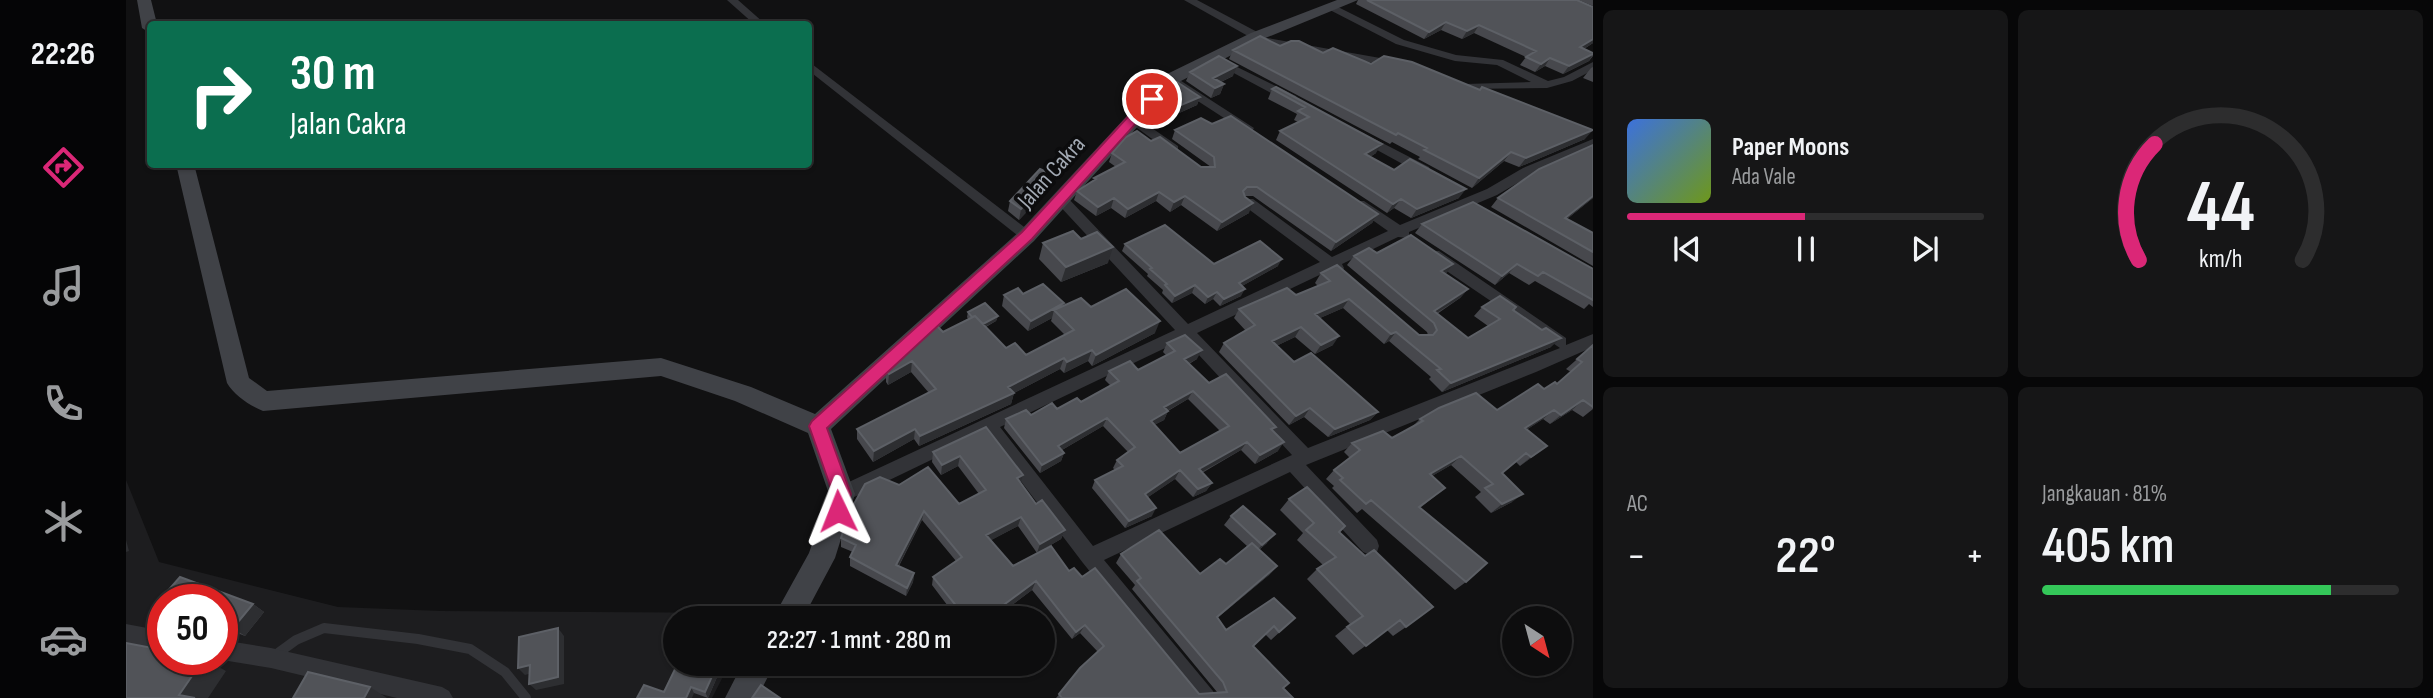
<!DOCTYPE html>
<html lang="id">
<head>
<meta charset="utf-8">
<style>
	body { margin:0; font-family:"Sofia Sans Condensed",sans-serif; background:#161617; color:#f1f3f6; height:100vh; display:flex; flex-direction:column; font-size:26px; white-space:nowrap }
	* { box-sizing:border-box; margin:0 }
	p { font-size:23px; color:#9a9c9e }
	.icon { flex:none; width:38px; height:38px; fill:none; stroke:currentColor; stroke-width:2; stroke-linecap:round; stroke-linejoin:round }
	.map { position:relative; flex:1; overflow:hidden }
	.details { display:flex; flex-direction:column; gap:10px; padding:10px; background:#070708; width:840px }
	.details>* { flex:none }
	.top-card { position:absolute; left:21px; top:21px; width:665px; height:147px; border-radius:7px; box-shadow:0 2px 5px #0004,0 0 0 2px #2d2d2e; background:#0b6e4f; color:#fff; overflow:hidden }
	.needle { width:46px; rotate:144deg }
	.controls { position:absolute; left:1376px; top:606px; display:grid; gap:14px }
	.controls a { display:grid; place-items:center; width:70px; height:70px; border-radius:50%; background:#0d0d0e; box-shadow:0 2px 5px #0004,0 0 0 2px #2d2d2e; font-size:35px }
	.speed { position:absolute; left:21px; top:584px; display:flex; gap:14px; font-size:35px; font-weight:700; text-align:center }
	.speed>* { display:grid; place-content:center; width:91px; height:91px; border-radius:50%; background:#0d0d0e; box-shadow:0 2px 5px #0004,0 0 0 2px #2d2d2e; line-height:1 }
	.speed .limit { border:10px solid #d22; background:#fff; color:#111 }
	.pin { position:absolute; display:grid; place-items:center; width:60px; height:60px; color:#fff; margin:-30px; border:4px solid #fff; border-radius:50%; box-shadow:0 2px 7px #0007 }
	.me { position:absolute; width:77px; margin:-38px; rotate:358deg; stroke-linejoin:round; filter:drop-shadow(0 0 5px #0008) }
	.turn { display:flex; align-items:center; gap:24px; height:147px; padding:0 28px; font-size:32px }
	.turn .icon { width:91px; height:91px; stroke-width:2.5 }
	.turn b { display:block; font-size:49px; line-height:60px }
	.big { font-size:52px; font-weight:600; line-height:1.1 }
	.details .widget { flex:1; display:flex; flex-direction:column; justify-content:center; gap:10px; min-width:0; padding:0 24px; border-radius:10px; background:#161617 }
	.details .dial { align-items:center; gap:0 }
	.dial svg { height:182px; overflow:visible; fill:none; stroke:#2d2d2e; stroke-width:7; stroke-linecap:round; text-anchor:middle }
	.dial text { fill:#f1f3f6; stroke:none }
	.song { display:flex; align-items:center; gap:21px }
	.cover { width:84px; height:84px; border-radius:10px; background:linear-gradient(135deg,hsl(220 70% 55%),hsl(80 70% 35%)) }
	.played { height:7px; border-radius:4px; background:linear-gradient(90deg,#db2777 50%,#2d2d2e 50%) }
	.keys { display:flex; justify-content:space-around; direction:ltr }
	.heat { display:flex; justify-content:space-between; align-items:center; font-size:38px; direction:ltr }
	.charge { height:10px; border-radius:5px; background:linear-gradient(90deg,#34c759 81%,#2d2d2e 0) }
	.details .tiles { flex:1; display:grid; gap:10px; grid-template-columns:repeat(2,1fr) }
	.trip { position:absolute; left:537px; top:606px; width:392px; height:70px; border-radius:35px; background:#0d0d0e; box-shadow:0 2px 5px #0004,0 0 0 2px #2d2d2e; font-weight:600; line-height:70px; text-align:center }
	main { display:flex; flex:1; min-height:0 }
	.dock { display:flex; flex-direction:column; width:126px; justify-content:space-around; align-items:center; background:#050506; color:#9a9c9e }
	.dock .icon { width:49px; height:49px }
	.dock .active { color:#db2777 }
	.dock b { font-size:32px; color:#f1f3f6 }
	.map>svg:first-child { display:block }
	.built { fill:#1d1d1f; fill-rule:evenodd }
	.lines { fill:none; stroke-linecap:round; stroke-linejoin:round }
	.lane { stroke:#323337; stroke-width:10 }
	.street { fill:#323337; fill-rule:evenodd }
	.secondary { fill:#404247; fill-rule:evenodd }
	.wall { fill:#47484d; fill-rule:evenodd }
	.shaded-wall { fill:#2d2e31 }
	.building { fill:#515358; stroke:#5d6066; stroke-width:2; fill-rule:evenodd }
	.route { fill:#db2777; stroke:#8e194d; stroke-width:2 }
	.labels { text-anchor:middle; stroke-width:7; stroke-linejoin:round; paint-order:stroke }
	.street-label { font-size:24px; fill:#a2a9b3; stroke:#0c0c0d }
</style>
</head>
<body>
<main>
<nav class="dock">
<b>22:26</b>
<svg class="icon active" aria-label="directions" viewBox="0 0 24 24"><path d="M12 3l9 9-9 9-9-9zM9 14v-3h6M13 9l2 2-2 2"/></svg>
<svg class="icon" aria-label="music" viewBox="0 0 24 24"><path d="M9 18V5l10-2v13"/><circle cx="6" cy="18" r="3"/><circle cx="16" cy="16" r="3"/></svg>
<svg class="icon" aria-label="phone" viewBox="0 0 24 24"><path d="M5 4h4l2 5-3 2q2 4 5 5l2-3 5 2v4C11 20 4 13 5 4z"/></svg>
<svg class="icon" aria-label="climate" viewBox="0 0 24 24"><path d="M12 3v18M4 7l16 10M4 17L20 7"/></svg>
<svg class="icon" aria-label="car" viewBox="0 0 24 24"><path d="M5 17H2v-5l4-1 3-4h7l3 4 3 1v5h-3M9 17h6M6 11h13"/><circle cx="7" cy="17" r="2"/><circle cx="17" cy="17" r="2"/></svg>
</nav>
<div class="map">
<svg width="1467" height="698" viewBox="0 0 1467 698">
	<rect width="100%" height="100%" fill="#111112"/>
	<path class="built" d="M0,480L33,562L212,607L314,611L629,613L626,618H550V663H604L586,698H0ZM37,600H96V660H37Z"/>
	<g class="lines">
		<path class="lane" d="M148,656L170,640L198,628L292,639L344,649L379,672L400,698"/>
		<path class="street" d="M601,0H612L639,24H628Z
			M1058,0H1071L1135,34L1136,37L1271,61L1277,64L1271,67L1121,40L1122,36Z
			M1206,4L1278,40L1330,55L1377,60L1422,81L1438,77L1467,62V70L1446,81L1421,88L1335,89V85L1339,84L1405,82L1371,65L1329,61L1270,44L1202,9L1201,7Z
			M1093,58L1170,96L1172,99L1170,102H1162L1089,63V59Z
			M682,61L906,233L908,236L906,239H896L682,70Z
			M1045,76L1049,77L1128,128L1126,131H1118L1041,81L1039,79Z
			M1007,115L1052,146V152H1044L1003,122V116Z
			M1235,132L1303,167L1304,170L1303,173H1293L1231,139L1229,136Z
			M1467,139V148L1407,174L1371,195L1283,232V238L1272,237L1216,264L1218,268L1216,272L1211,273L1204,270L1071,333L1182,448L1434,348L1303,259L1301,255L1303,251H1313L1440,338V345L1467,334V347L1410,372L1180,465L1251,540L1253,546L1251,552L1244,555L1237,552L1164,472L978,560L1087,691L1091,698H1066L957,563L859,434L722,500L716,502L710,500L707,494L710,488L1049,330L930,202V196H940L1062,324L1194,262L1117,205L1115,202L1117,199H1127L1206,257L1262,231L1228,207L1226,204L1228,201H1238L1274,225L1361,189L1397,168ZM1058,339L1166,455L967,546L874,427Z
			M0,624L37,631V651L0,644Z
			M96,640L145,648L316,687L323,691L327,698H271L145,668L96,660Z"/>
		<path class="secondary" d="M11,0H25L31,24H24V33L16,28Z
			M1211,0H1232L1137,39L1051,83L908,241L705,429L729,494L709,558L677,618H647L683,553L703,494L682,433L609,401L535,376L137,411C124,406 108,395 101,383L50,164H68L123,378L141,391L535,358L625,387L689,414L894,231L1039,75L1125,33Z
			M617,663H649L631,698H599Z"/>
	</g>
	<path class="wall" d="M1232,0H1451L1467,7V43L1458,49L1467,53V56L1463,61L1437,74L1419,66L1409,72L1394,65L1400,57L1348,33L1336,39L1315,30L1298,39L1230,4Z
		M1453,0H1467V6Z
		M1154,46L1197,53L1245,64L1459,139L1393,167L1378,161L1346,188L1292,159L1294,157L1266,142L1264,144L1103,59L1107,50Z
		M1467,67V82L1457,78L1465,68Z
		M1064,72L1107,76L1095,82L1098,84L1094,94L1085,98L1060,81Z
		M1150,87L1250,153L1244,157L1268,170L1333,198L1285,218L1268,208L1261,213L1150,140L1154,131L1172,122L1168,120L1171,114L1142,99L1146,89Z
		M1038,97H1074L1071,105L1051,114L1035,104Z
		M1086,124L1252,214L1246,223L1205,251L1127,196H1119L1123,213L1091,231L1055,205L1044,212L1030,201L999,218L985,208L970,216L948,200L951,191L967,182L968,178L990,167L983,162L986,153L1025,141L1075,167H1085L1046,139L1049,130Z
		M1467,145V198L1441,219L1467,233V266L1365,207L1372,198Z
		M925,186L893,220L882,211L884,201Z
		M1296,224L1467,269V307L1463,304L1458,309L1409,281L1403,285L1383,273L1369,285L1289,233Z
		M917,243L982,263L935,282L913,259Z
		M999,244L1088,264L1152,266L1116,286L1115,296L1094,306L1087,299L1079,304L1066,293L1046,303L1036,293L1037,290L1021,276L1022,274L996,251Z
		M1251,253L1319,274L1342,289L1334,298L1311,314L1342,338L1362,326L1348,316L1356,307H1390L1388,311L1425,347L1316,392L1303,379L1305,377L1263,341L1258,344L1217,308L1194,318L1207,345L1189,354L1169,337L1150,346L1168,362L1252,412L1244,420L1202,437L1178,417L1163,425L1093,352L1098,343L1120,331L1108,318L1113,309L1170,295L1192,286L1189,283L1195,273L1293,335H1302L1301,332L1221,265L1228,256Z
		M897,294L937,306L965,307L1029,333L966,366L962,361L938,373L934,369L888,393L885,404L793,446L788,439L747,462L731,439V429L803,393L785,372L762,385L760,382V371L817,332L842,319L841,317L842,312L872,316L870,321L860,327L880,348L900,355L939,335L925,321L926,318L902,331L876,306L878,295Z
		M1041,343L1071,359L1063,364L1083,383L1147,431L1152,451L1129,464L1115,450L1076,473L1086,483L1080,491L1067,497L1049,479L1022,497L1026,516L999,528L966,488L969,480L989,470L987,468L991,460L1002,452L977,426L936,450L938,453L935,461L914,473L878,428L880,419L931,409L955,402L985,386L979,380L983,371L1012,370L1040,355L1037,352ZM1062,399L1094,431L1054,453L1028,425L1038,420L1042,411Z
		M1467,345V409L1457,417L1446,410L1424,424L1417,419L1400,430L1409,455L1394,466L1390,462L1376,473L1386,502L1365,513L1349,497L1355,492L1325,465L1306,476L1309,496L1294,508L1340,582L1329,590L1236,509L1231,513L1206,488L1208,486L1200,479L1208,470L1224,458L1218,452L1226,443L1266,438L1286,427L1294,419L1371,410L1431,384L1445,372L1440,369Z
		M860,427L894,483L910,504L939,530L935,539L911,553L892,526L865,540L887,566L943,571L956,577L1073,694L1091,692L1006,589L1009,585L990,563L995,554L1074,574L1100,564L1121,546L1098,525L1105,516L1141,543L1133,550L1151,566L1143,575L1091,618L1100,630L1169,618L1145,640L1139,634L1127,646L1157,688L1167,698H930L972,652L954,633L946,639L906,590L869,618H831L806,585L807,577L830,561L796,520L773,566L788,573L787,582L780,596L724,566V557L727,552L715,547V538L773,485L833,504L853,494L832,466L815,475L806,462L807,452Z
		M1163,499L1219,526L1213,532L1280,627L1267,636L1261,630L1227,655L1209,636L1224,624L1181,579L1191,569L1197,565L1171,540L1177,533L1154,510Z
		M54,577L127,604L138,612L119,636L96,627V600H37V603L33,601Z
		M595,668L582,698L568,693L511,698L538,692Z"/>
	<path class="shaded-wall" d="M1320,22L1315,30L1298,39L1303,32Z
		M1353,25L1348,33L1336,39L1341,31Z
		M1467,39V43L1448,55L1454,47Z
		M1467,54L1463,61L1437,74L1443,66Z
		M1424,58L1419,66L1409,72L1415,64Z
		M1111,66L1107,76L1086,86L1087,78Z
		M1098,84L1094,94L1085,98L1089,88Z
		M1074,97L1071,105L1051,114L1053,106Z
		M1467,130L1459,139L1393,167L1400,158Z
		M1256,144L1250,153L1234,163L1239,154Z
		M1385,152L1378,161L1346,188L1353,178Z
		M927,175L925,186L893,220L895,209Z
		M1340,189L1333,198L1285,218L1291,209Z
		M1033,192L1030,201L999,218L1002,209Z
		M1059,196L1055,205L1044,212L1048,202Z
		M1467,196V198L1431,227L1439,218Z
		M988,198L985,208L970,216L972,207Z
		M1275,199L1268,208L1261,213L1267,204Z
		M1127,203L1123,213L1091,231L1096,222Z
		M1252,214L1246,223L1205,251L1210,242Z
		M987,247L982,263L935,282L940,267Z
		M1156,259L1152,266L1109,290L1113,283Z
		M1327,264L1320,274L1308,281L1315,271Z
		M1391,264L1383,273L1369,285L1376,276Z
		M1069,285L1066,293L1046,303L1049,296Z
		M1119,289L1115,296L1094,306L1098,299Z
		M1342,289L1334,298L1303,318L1308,311Z
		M1091,292L1087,299L1079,304L1082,297Z
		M1223,299L1217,308L1183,323L1189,314Z
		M938,303L935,313L928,310L926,318L902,331L905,321Z
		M872,316L870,321L853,330L854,325Z
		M1034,321L1029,333L966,366L970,355Z
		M1175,327L1169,337L1140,351L1146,341Z
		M1270,332L1263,341L1258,344L1265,334Z
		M1213,336L1207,345L1189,354L1195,345Z
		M1435,338L1425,347L1316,392L1325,383Z
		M966,350L962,361L938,373L941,362Z
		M1076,350L1071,359L1054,368L1058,359Z
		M938,358L934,369L888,393L885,404L793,446L794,436L882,387Z
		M786,361L785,372L762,385L763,374Z
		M1067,391L1062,399L1034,415L1038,407Z
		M1457,400L1446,410L1424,424L1435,415Z
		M1184,408L1178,417L1163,425L1170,416Z
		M1428,410L1417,419L1388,438L1399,428Z
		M1042,411L1038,420L1020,429L1025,421Z
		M1252,412L1244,420L1202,437L1209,429Z
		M981,418L977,426L929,454L932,446Z
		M789,429L788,439L747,462L748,451Z
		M1121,442L1115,450L1067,477L1073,469Z
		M1158,442L1152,451L1129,464L1134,455Z
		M1421,446L1409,455L1394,466L1405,457Z
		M938,453L935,461L914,473L916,465Z
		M834,456L832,466L815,475L816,465Z
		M1335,456L1325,465L1294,483L1304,474Z
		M1054,470L1049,479L1015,502L1019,494Z
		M897,475L894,485L891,478Z
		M1086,483L1080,491L1067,497L1072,489Z
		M1397,494L1386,502L1365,513L1376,504Z
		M1030,508L1026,516L999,528L1003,521Z
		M798,511L796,520L769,573L770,565Z
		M895,517L892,526L858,544L860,535Z
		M939,530L935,539L911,553L914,544Z
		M1149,534L1141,543L1129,553L1136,545Z
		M0,540L3,551L0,552Z
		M1151,566L1143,575L1083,625L1091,617Z
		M788,573L787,582L780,596L781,588Z
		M910,581L906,590L869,618H860Z
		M127,604L138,612L119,636L107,628Z
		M959,625L954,633L946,639L950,632Z
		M432,628L438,636V684L410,690L403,684Z
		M77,660H80L100,671L82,698H60L53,695Z
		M592,663H594L595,668L582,698L579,692Z
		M404,665L410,672L399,675L392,668Z
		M244,687L261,698H238Z
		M565,687L568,693L566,698H560Z"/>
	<path class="building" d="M1241,0H1451L1467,7V39L1454,47L1467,53V54L1443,66L1424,58L1415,64L1400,57L1410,51L1353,25L1341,31L1320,22L1303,32Z
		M1134,36L1154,46L1165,41H1173L1197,53L1207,48L1245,64L1258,56L1286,62L1354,90L1356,87L1467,130L1400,158L1385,152L1353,178L1298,150L1301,148L1272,133L1270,135L1107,50Z
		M1093,56L1111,66L1087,78L1098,84L1089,88L1064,72Z
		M1051,82L1074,97L1053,106L1038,97Z
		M1150,87L1256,144L1239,154L1268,170L1284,159L1340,189L1291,209L1275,199L1267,204L1154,131L1183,117L1172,111L1179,107L1146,89Z
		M1105,116L1252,214L1210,242L1131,187H1121L1117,191L1119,197L1127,203L1096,222L1059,196L1048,202L1033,192L1002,209L988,198L972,207L951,191L970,179L968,178L999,162L986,153L1000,137L1011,131L1025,141L1034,137L1075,167H1089L1088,157L1049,130L1075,118L1086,124Z
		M1467,145V196L1439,218L1467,233V252L1372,198L1413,169Z
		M914,169L927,175L895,209L884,201Z
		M1347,202L1467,269V300L1417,272L1412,276L1391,264L1376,276L1296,224Z
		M1039,225L1088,264L1134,241L1156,259L1113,283L1119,289L1098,299L1091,292L1082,297L1069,285L1049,296L1039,285L1041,284L1024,269L1026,268L999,244Z
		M947,231L955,239L971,232L987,247L940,267L917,243Z
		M1285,235L1327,264L1315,271L1342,289L1308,311L1342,338L1374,319L1356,307L1374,296L1390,307L1387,310L1416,330L1420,328L1435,338L1325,383L1311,370L1315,369L1270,332L1265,334L1223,299L1189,314L1213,336L1195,345L1175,327L1146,341L1168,362L1185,353L1252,412L1209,429L1184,408L1170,416L1098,343L1129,325L1113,309L1161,288L1170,295L1204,281L1195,273L1211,265L1293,335H1307L1311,330L1308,323L1228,256L1243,248L1251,253Z
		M917,284L938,303L905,321L878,295L892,288L897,294Z
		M1000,289L1034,321L970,355L966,350L941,362L938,358L882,387L888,393L794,436L789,429L748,451L731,429L810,389L786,361L763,374L760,371L810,325L817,332L849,316L880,348L889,343L900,355L948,330L928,310L955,298L965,307Z
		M859,303L872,316L857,324L849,316L846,317L842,312Z
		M1059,335L1076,350L1058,359L1083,383L1100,374L1150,427L1145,429L1158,442L1134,455L1121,442L1073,469L1086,483L1072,489L1054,470L1019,494L1030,508L1003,521L969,480L997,466L991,460L1009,447L981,418L932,446L938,453L916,465L880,419L900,410L905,415L926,403L931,409L951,398L955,402L993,381L983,371L1004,361L1012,370L1049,351L1041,343ZM1067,391L1103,426L1054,453L1025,421L1042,411L1038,407Z
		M1467,345V407L1457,400L1435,415L1428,410L1399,428L1421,446L1405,457L1400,453L1376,473L1397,494L1376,504L1359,488L1367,484L1335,456L1304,474L1319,488L1293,507L1361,563L1340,582L1245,500L1240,504L1214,480L1217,478L1208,470L1234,450L1226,443L1257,431L1266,438L1297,421L1294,419L1313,408L1350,393L1371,410L1412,384L1418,389L1429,382L1431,384L1456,362L1451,359Z
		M860,427L897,475L891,478L910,504L916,500L939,530L914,544L895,517L860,535L887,566L925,546L943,571L948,568L956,577L969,568L1073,694L1101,692L1097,682L1011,581L1015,578L995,554L1033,530L1074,574L1094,559L1100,564L1126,543L1151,566L1091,617L1100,630L1148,598L1169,618L1153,632L1148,626L1127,646L1163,683L1157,688L1167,698H936L933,694L954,668L978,646L959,625L950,632L910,581L860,618H840L807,577L836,557L798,511L770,565L788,573L781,588L724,557L730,545L715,538L723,513L739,484L754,477L773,485L802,467L833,504L860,490L834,456L816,465L807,452Z
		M1181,487L1219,526L1213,532L1239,556L1248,550L1307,607L1280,627L1274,620L1240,646L1221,627L1237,616L1191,569L1210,557L1180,530L1188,523L1163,499Z
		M1117,506L1149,534L1136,545L1105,516Z
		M54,577L127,604L107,628L96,624V600H37V603L33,601Z
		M432,628V677L403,684L404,665L392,668L393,637Z
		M0,643L37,650V660H77L53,695L69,698H0Z
		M552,663H592L579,692L565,687L560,698H511L518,685L538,692Z
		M182,672L244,687L238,698H167Z
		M635,685L654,698H626Z"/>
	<path class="route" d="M1026,95L1032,99L1030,101L906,239L701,428L725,494L718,517L712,520L705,517L702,511L707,494L683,426L686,421L896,232L1021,96Z"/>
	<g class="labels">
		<g class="street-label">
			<text transform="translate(925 172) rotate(-48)" y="8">Jalan Cakra</text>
		</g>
	</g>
</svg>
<div class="controls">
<a><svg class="needle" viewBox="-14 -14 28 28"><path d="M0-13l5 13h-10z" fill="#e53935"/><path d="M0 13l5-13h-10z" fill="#9a9c9e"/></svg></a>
</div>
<div class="speed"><div class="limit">50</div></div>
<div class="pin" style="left:1026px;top:99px;background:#d93025"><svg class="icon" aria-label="arrive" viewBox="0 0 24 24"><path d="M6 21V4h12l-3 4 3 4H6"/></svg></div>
<svg class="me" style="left:712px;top:511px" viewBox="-20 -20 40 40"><path d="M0-17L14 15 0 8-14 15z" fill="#db2777" stroke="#fff" stroke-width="4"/></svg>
<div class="trip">22:27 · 1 mnt · 280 m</div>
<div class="top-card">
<div class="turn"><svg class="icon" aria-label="right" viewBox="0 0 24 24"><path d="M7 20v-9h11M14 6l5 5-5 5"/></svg><div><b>30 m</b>Jalan Cakra</div></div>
</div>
</div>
<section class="details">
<div class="tiles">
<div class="widget">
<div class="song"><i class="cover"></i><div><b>Paper Moons</b><p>Ada Vale</p></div></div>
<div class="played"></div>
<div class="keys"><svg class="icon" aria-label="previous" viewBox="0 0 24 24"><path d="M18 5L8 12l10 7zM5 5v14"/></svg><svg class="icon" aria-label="pause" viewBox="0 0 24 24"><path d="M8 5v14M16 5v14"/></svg><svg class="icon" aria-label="next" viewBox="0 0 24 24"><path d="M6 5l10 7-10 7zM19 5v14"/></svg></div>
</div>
<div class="widget dial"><svg viewBox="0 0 100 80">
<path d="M14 69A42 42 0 1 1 86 69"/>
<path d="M14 69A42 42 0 0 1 21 18" stroke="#db2777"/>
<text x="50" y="56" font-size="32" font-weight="700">44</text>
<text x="50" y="72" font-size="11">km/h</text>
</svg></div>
<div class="widget"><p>AC</p>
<div class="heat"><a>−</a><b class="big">22°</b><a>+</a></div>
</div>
<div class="widget"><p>Jangkauan · 81%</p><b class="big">405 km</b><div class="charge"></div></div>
</div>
</section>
</main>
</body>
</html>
